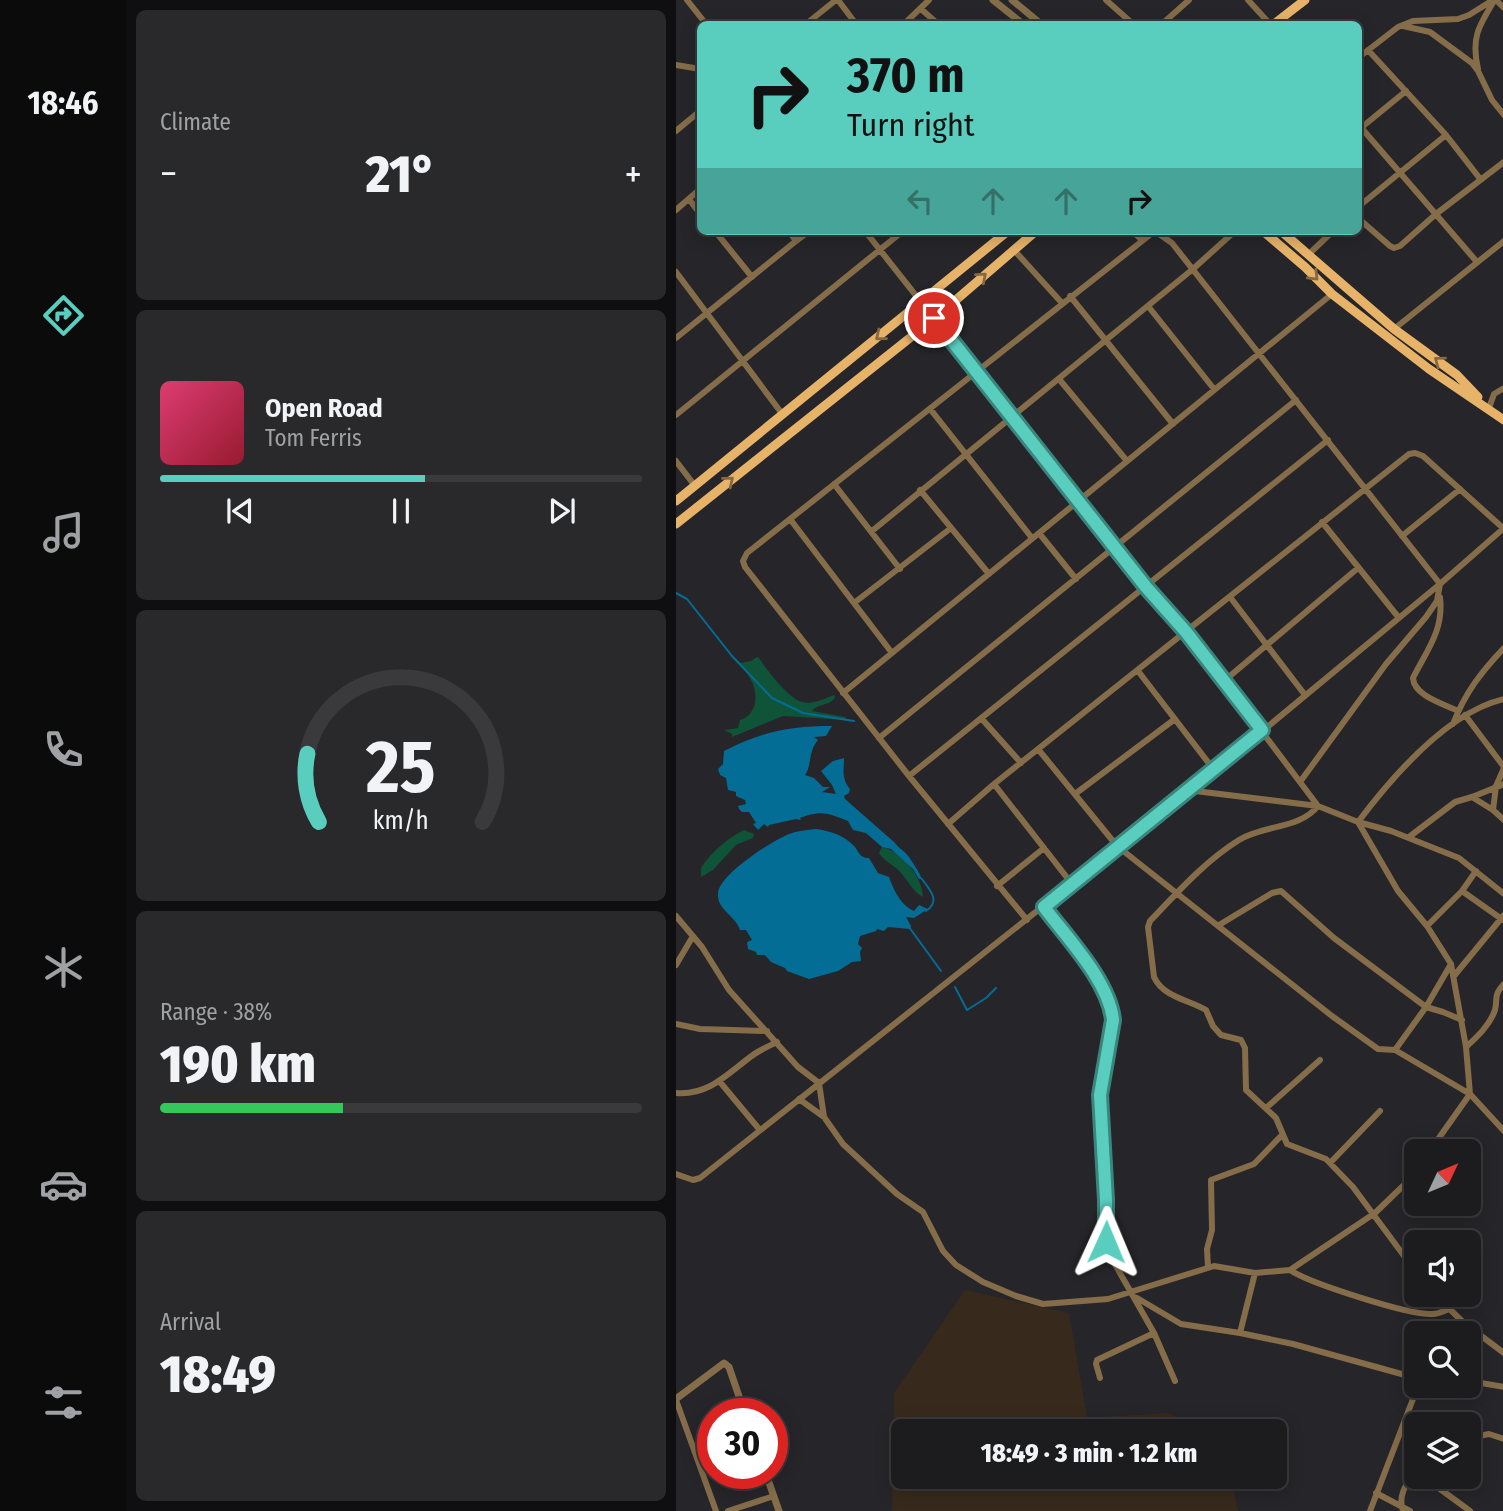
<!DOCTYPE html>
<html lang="en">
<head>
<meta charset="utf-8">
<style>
	body { margin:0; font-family:"Fira Sans Condensed",sans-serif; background:#29292c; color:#f1f3f6; height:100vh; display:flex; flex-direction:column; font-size:26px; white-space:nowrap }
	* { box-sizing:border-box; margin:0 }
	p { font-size:23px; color:#a0a1a4 }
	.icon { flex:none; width:38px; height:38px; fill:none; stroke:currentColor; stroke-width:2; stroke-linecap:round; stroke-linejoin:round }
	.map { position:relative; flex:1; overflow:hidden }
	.side { display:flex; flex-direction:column; gap:10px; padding:10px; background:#0f0f11; width:550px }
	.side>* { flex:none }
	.top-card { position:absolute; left:21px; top:21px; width:665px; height:214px; border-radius:10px; box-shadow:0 4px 18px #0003,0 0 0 2px #3a3a3d; background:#59cebf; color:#111; overflow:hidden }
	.needle { width:46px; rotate:46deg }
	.controls { position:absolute; left:728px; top:1139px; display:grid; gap:14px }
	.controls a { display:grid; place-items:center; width:77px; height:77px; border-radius:10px; background:#1c1c1f; box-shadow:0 4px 18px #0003,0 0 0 2px #3a3a3d; font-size:35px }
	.speed { position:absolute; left:21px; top:1398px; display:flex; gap:14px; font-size:35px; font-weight:700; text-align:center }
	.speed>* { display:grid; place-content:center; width:91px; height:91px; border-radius:50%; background:#1c1c1f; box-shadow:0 4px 18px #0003,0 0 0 2px #3a3a3d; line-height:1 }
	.speed .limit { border:10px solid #d22; background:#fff; color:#111 }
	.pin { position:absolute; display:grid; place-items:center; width:60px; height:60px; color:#fff; margin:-30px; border:4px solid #fff; border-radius:50%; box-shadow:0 2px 7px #0007 }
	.me { position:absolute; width:77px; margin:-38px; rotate:1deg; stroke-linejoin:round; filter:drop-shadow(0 0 5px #0008) }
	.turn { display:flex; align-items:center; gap:24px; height:147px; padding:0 35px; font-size:32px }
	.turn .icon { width:91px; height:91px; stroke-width:2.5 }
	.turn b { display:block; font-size:49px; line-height:60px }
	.lanes { display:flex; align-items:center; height:66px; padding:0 35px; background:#0003; justify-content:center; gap:35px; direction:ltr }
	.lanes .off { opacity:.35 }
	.big { font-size:52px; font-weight:800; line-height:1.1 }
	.side .widget { flex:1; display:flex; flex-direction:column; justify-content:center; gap:10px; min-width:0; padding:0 24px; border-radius:10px; background:#29292c }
	.side .dial { align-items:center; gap:0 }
	.dial svg { height:182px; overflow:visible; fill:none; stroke:#3a3a3d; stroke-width:7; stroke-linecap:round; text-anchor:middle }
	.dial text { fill:#f1f3f6; stroke:none }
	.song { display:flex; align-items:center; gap:21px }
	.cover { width:84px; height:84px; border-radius:10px; background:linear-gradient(135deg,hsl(340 70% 55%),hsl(350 70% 35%)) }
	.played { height:7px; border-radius:4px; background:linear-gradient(90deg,#59cebf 55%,#3a3a3d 55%) }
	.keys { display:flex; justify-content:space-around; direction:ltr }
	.heat { display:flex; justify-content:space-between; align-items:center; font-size:38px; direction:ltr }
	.charge { height:10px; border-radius:5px; background:linear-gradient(90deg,#34c759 38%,#3a3a3d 0) }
	.trip { position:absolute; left:215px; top:1419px; width:396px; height:70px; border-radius:10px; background:#1c1c1f; box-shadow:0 4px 18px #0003,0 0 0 2px #3a3a3d; font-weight:800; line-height:70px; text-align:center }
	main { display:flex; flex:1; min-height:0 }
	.dock { display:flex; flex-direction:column; width:126px; justify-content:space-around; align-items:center; background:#0b0b0c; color:#a0a1a4 }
	.dock .icon { width:49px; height:49px }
	.dock .active { color:#59cebf }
	.dock b { font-size:32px; color:#f1f3f6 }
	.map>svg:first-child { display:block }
	.industrial { fill:#372a1d }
	.green { fill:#0f5439 }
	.water { fill:#046d96 }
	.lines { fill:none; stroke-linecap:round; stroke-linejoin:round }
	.stream { stroke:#046d96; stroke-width:2 }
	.minor { stroke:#856d4a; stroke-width:6 }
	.tertiary { stroke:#856d4a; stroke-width:7 }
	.primary { stroke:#e7b369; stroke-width:9 }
	.oneway { stroke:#866941 }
	.route-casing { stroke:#3a867c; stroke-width:18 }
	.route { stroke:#59cebf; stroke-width:12 }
</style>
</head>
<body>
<main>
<nav class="dock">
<b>18:46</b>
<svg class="icon active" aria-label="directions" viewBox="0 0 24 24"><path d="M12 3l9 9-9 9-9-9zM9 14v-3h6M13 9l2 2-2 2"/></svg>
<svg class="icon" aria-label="music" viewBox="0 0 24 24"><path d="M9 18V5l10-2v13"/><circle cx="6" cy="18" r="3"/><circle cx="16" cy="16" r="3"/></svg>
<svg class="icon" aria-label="phone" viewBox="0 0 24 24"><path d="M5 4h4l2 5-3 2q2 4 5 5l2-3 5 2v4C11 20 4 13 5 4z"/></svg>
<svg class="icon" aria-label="climate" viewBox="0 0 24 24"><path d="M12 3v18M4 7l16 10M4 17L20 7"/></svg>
<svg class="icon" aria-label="car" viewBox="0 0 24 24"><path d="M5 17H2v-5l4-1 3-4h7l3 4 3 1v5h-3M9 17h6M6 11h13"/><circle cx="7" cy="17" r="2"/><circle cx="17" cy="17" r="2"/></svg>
<svg class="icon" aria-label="filters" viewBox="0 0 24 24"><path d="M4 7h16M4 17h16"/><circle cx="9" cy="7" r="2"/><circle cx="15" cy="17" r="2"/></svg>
</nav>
<section class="side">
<div class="widget"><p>Climate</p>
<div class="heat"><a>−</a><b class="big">21°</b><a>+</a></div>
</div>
<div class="widget">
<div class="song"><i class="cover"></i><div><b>Open Road</b><p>Tom Ferris</p></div></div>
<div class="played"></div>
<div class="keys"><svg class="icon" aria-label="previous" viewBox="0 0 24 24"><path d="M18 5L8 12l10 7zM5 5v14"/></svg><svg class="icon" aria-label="pause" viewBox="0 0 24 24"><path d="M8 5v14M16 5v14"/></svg><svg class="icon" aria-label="next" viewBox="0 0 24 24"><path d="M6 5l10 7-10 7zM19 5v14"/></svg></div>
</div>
<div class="widget dial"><svg viewBox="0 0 100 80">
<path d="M14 69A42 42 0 1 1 86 69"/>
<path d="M14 69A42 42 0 0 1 9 39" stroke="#59cebf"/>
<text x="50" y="56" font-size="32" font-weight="700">25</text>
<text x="50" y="72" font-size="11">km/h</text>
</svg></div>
<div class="widget"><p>Range · 38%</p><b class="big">190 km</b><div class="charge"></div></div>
<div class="widget"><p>Arrival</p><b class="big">18:49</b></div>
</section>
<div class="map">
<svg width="828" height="1511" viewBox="0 0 828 1511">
	<rect width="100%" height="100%" fill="#262529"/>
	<path class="industrial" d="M289,1290L393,1313L411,1418L492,1413L532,1431L228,1432V1477H555L562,1511H216L218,1393Z"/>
	<path class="green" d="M56,656L65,663L75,661L81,657L83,658C90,669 113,699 126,702C136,705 148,699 158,695L159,698C153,706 140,704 136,711L169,717L171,720L107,716L56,737V734L48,730L62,728L64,720C81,715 83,694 75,680C71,671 62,664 56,656Z
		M68,830L78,834L77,838L60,845L37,870L25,877V868C35,852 52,838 68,830Z
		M206,847C227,851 247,879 247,897C234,890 231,877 220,868C213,863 208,860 203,853Z"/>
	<path class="water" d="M156,726L150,736L138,737L142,740C132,751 136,766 129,775L138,778L147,787H154L146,792L160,794L156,785L145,771L157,761L168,758C168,770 165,778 174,789L173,793L168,796L169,799L218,842C223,849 228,850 233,857C237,863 242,870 246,879H243L237,869L215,849L206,847L190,833L177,830L172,821C151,813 146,810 124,818L125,820L120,819L93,825L92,827L88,824L82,830L77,824L80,823L73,812H66L63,809L62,806L70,804L69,800L60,796V792L52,790L50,778L44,775L42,769L47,764L48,751C84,732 114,726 156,726Z
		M140,829C154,831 167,835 177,845C183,850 182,858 193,858L202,873L213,877C217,888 224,905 238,911L243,905L252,909L238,918L230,917L235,926L234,929L212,927L208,931L201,929L200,931L184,936L182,944L186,948L184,952L185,961L176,962L162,971L133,979L111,971L109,968L95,962L89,955H81L80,952L72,949L71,942L76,940L70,930H64C60,916 41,910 42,894C42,875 96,841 113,834C121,831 131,830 140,829Z"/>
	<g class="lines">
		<path class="stream" d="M0,593L11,599L56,656L96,698L127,713L178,721
			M246,879C254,890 265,901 250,911
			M233,927L265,971
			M279,987L291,1010L310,998L320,988"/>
		<path class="minor" d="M11,0L30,24
			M162,0L180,24
			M430,0L457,24
			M572,0L594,24
			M820,0L828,8
			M245,9L262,24
			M130,24L160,0
			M228,24L253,0
			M486,24L513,0
			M727,26L754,32L796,63L802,71L816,100L828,115
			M692,50L770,135L805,180
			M682,58L722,27L737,21L782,19L793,15L817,0
			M0,65L24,69
			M802,69C795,39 802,27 818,1
			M682,124L801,262
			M686,127L730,91
			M0,131L24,111
			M13,199L24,214
			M682,207L770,135
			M0,210L24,189
			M682,218L714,246L718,248L724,246L760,214L828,162
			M39,231L76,277
			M189,231L470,587L511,632L642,806C624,829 587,825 563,840C529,861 501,893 474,921L472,927L478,977C487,997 513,1000 530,1010L537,1026L545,1035L565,1040L569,1048L570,1090L600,1118L611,1144L650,1159L677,1187L740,1272
			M456,231L465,239
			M120,241L133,231
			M338,250L386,303
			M632,255L657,231
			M0,272L107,415
			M394,296L497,424
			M472,306L538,389
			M718,329L828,241
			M0,338L120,241L113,231
			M383,379L451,461
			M813,408L818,394L828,388
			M255,410L356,538
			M0,415L227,231
			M0,461L19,486
			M158,484L224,569
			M244,490L313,574
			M114,519L216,653
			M646,522L723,618
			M196,531L517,269L559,231
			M363,533L400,579
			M726,536L784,489
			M554,597L629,695
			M764,597C768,630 751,650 737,678C738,696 768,704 782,711
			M178,603L275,528
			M462,671L538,770
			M548,681L682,568
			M167,693L656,294
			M828,699C771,712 716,777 682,822L715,831L783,858L828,894
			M789,715L828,767
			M305,718L345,763
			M777,724C789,693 805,672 828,648
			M203,738L620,400
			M362,749L441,846L656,1016L702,1049L719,1050L794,1094L828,1131
			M233,776L652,440
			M318,784L396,884
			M511,790L642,806L682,822L722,891L751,926L775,964L790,1047L794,1094L753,1152
			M399,794L499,719
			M796,797L817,810L828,820
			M817,810L820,786L828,768
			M272,824L318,784L733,454L739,453L747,456L827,528
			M733,837L779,802L796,797L828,784
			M321,886L368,848
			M786,891L827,920
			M368,907C391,938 433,981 437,1020L424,1095L430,1200L428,1236L436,1259L478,1333L499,1381
			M0,916L26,947L53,990L122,1067L143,1083L148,1117
			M351,920L233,776L69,567L67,561L71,553L475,234H483L496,243L764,584L761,601L750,617L710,664L624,782
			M543,925L596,893L605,891L658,938L750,1007L719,1050
			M751,926L786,891L800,871
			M775,964L750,1007L767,1012L786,1020
			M0,965L17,936
			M778,976L828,915
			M0,1024L24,1029L91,1031
			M790,1047C801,1037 814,1025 819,1010C822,997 817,996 828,984
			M44,1082L83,1129
			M0,1093C33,1096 52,1073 77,1055C84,1050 93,1046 101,1042
			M123,1099L148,1117L167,1144L221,1194L247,1212L267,1251L280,1265L307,1282L340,1296L367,1304L432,1299L538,1266L579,1273L614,1270L699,1213L729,1184L740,1169
			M590,1108L644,1060
			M654,1163L704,1111
			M0,1174L17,1180L24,1178L549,762L764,584L828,528
			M532,1267L531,1249L536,1230L535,1180L578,1164L605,1136
			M614,1270C633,1283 735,1316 757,1314C762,1314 768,1311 773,1309
			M759,1295L788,1323L828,1353
			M461,1298L505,1324L564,1333L579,1273
			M564,1333L617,1344L740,1378
			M424,1378L420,1364L421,1360L478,1333
			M793,1381L828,1387
			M0,1400L40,1511
			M730,1420L740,1450
			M793,1438L813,1434L828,1439
			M754,1477L764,1489L794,1511
			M700,1493L734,1511
			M52,1511L98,1496
			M694,1511L742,1386
			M727,1511C722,1497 729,1483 740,1473"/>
		<path class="tertiary" d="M317,0L347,24
			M336,0L365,24
			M0,1399L48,1363L53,1367L69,1414
			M90,1474L103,1511"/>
		<path class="primary" d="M598,24L629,0
			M587,231L629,267L656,294L753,369L828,420
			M605,231L718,329L781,375L802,397
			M0,501L332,231
			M0,524L259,318L360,231"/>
	</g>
	<defs><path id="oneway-chevron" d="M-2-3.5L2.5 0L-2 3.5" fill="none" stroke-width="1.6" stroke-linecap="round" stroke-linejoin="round" transform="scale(1.75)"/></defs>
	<g class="oneway">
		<use href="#oneway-chevron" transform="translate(638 276) rotate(45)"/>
		<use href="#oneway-chevron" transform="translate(306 277) rotate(-41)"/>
		<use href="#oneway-chevron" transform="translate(204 336) rotate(141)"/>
		<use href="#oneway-chevron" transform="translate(763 361) rotate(-143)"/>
		<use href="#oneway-chevron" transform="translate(53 481) rotate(-39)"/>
	</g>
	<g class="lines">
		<defs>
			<path id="route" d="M258,318L470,587L510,632L586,730L368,907C391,938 433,981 437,1020L424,1095L430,1200V1242"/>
		</defs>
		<use href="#route" class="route-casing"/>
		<use href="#route" class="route"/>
	</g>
</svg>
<div class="controls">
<a><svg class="needle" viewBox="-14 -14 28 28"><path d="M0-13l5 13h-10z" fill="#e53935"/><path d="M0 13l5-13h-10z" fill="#a0a1a4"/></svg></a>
<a><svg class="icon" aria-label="sound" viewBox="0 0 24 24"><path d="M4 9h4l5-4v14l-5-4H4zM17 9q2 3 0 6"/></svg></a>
<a><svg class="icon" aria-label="search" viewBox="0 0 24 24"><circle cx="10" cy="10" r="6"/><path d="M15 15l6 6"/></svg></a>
<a><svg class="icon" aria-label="layers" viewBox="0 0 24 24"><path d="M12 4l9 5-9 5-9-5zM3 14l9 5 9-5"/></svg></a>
</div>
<div class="speed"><div class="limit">30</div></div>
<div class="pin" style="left:258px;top:318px;background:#d93025"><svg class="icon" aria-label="arrive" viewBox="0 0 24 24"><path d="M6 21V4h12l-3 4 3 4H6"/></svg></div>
<svg class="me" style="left:430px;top:1242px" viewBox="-20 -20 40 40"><path d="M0-17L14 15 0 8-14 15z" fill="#59cebf" stroke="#fff" stroke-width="4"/></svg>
<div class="trip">18:49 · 3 min · 1.2 km</div>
<div class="top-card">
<div class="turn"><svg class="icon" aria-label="right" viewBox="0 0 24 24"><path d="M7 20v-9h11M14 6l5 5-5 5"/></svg><div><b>370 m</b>Turn right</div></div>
<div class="lanes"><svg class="icon off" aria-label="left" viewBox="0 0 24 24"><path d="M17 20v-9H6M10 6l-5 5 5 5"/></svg><svg class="icon off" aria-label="ahead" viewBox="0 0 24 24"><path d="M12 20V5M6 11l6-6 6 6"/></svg><svg class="icon off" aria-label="ahead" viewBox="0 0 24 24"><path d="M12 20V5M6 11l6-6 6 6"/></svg><svg class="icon" aria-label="right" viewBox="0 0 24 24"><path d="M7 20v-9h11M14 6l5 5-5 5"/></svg></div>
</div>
</div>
</main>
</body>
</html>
